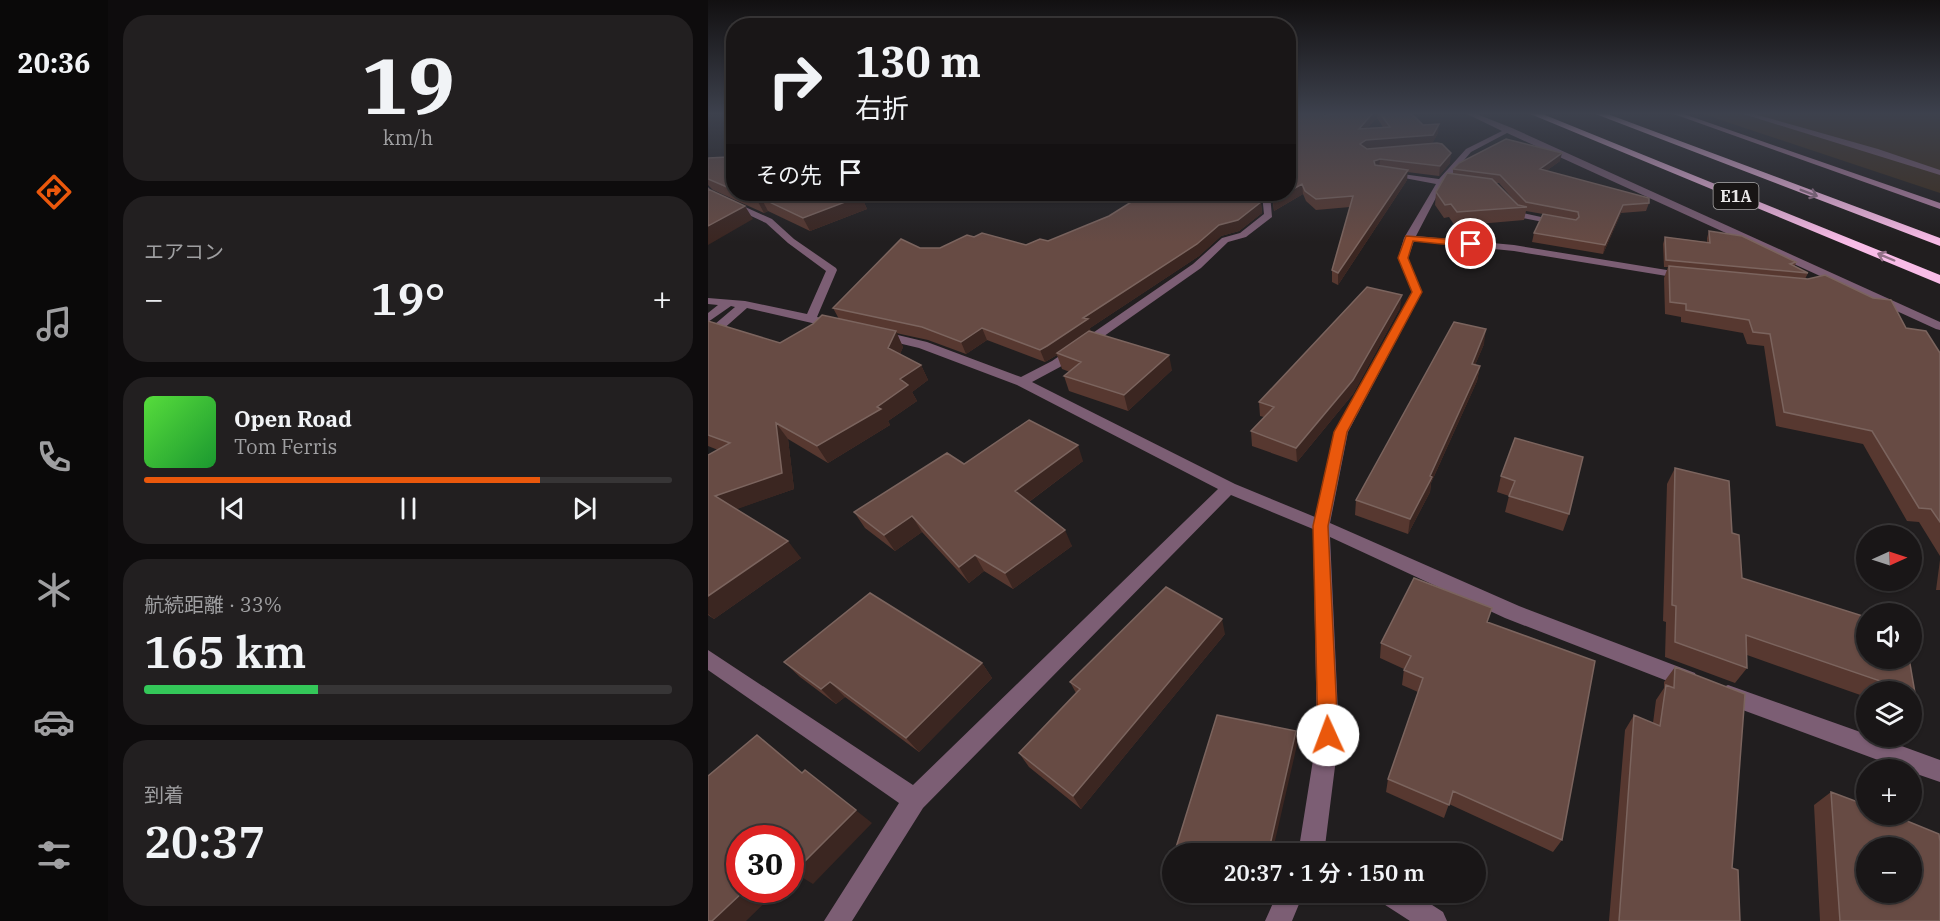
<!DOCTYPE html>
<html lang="ja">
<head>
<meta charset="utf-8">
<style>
	body { margin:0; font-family:"IBM Plex Serif","Noto Sans JP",serif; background:#221f20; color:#f1f3f6; height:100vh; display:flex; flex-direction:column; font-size:22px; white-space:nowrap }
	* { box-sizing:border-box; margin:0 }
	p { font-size:20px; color:#9f9fa1 }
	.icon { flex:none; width:33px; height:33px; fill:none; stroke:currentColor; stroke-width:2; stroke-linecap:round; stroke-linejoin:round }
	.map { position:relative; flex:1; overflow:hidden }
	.panel { display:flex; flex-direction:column; gap:15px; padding:15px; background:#0e0c0d; width:600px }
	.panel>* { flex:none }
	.guide { position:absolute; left:18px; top:18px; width:570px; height:183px; border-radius:24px; box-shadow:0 2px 4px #0004,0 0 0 2px #373536; background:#191617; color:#f1f3f6; overflow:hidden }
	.needle { width:39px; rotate:87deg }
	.controls { position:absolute; left:1148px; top:525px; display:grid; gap:12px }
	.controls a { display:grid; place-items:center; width:66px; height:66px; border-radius:50%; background:#191617; box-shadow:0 2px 4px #0004,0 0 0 2px #373536; font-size:30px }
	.speed { position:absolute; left:18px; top:825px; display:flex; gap:12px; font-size:30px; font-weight:700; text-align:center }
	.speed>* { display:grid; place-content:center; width:78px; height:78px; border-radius:50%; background:#191617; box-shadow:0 2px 4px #0004,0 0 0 2px #373536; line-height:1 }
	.speed .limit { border:9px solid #d22; background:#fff; color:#111 }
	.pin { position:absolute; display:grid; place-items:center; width:51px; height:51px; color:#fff; margin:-26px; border:3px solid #fff; border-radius:50%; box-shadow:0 2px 6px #0007 }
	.me { position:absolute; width:66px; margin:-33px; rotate:358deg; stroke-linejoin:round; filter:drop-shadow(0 0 4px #0008) }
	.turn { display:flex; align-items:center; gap:21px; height:126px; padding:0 30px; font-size:27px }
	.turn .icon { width:78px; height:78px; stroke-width:2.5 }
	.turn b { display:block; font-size:42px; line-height:51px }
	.then { display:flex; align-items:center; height:57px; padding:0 30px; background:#0003; gap:12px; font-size:22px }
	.big { font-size:45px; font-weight:600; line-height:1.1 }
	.panel .tile { flex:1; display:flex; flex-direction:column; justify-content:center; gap:9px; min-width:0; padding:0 21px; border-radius:24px; background:#221f20 }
	.panel .dial { align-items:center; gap:0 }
	.dial b { font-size:78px; line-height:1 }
	.song { display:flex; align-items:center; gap:18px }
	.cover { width:72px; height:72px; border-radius:9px; background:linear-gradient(135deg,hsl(110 70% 55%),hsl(130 70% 35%)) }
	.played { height:6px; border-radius:3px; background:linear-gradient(90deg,#ea580c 75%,#373536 75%) }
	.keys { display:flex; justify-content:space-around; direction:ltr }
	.heat { display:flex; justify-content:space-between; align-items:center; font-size:33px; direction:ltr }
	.charge { height:9px; border-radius:4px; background:linear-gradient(90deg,#34c759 33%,#373536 0) }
	.trip { position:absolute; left:454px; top:843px; width:324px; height:60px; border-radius:30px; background:#191617; box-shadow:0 2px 4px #0004,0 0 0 2px #373536; font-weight:600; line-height:60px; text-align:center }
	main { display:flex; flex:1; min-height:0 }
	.menu { display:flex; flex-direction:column; width:108px; justify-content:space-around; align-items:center; background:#0a0909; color:#9f9fa1 }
	.menu .icon { width:42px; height:42px }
	.menu .current { color:#ea580c }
	.menu b { font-size:27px; color:#f1f3f6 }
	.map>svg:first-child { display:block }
	.green { fill:#3d2d1d }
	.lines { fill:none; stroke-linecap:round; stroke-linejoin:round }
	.lane { fill:#7c5e74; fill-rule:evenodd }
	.street { fill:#7c5e74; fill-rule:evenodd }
	.secondary { fill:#b181a4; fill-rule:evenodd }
	.highway { fill:#f8bce7; fill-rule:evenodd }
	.wall { fill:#573830; fill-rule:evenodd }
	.shaded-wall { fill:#3b2621 }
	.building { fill:#674b44; stroke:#7b645e; stroke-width:1.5; fill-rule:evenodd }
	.oneway { stroke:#937188 }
	.route { fill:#ea580c; stroke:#983908; stroke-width:1.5 }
	.labels { text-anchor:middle; stroke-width:6; stroke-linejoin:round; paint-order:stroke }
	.shield { fill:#181515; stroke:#aba9a9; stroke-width:1.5 }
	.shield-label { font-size:16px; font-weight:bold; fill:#eae8e9 }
</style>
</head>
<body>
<main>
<nav class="menu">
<b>20:36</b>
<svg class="icon current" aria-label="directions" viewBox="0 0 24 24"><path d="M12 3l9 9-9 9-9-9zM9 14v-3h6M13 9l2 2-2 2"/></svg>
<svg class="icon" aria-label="music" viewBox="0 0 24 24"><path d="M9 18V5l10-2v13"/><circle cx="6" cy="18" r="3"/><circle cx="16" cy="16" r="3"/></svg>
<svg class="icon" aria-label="phone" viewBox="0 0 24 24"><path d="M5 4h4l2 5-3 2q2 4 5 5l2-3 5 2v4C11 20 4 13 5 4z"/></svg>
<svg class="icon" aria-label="climate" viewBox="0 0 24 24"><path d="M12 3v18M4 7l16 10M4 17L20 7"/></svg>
<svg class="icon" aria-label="car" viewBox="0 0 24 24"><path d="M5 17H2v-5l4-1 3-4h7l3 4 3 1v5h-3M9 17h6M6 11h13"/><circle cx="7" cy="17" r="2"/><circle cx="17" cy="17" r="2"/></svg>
<svg class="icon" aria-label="filters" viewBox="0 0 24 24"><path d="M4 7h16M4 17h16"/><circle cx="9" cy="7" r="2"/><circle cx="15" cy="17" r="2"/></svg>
</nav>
<section class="panel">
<div class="tile dial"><b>19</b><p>km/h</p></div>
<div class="tile"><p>エアコン</p>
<div class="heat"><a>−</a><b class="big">19°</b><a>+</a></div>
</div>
<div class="tile">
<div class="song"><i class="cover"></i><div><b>Open Road</b><p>Tom Ferris</p></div></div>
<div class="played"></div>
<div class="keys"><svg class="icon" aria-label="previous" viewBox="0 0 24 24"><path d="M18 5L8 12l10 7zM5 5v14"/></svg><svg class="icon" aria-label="pause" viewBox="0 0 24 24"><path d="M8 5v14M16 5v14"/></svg><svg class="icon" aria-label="next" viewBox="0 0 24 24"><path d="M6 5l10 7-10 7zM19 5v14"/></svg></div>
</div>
<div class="tile"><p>航続距離 · 33%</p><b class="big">165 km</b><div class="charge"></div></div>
<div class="tile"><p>到着</p><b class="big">20:37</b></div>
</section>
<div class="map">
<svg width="1232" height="921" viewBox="0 0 1232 921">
	<rect width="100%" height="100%" fill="#211e1f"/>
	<path class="green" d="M992,113H1232V193Z"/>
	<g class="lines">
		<path class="lane" d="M1032,113H1043L1170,149L1232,170V175Z"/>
		<path class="street" d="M757,113H766L804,128L1232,322V330L1228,329L799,133L763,152L739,180L744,181V185H735L732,190L708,236L806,245L977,273L982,276L977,279L806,251L706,241L700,258L714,292L640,432L622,523L811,606L987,673L990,680L987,687L980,689L797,618L622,537L631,735L617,846L614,854H590L609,735L605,529L523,495L215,808L144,921H116L191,803L0,670V650L205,785L510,489L309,385L211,348L169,338V332L173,331L219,342L313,377L344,361L485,264L514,238L532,233L556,214L554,194H562L564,217L538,237L520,242L493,268L352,367L324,382L527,484L607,517L626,432L704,292L690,258L696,238L728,184L675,174L679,172L731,179L758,149L794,131Z
			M0,187L4,192L64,219L86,239L128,268L129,270L109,317L134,323V327L130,329L39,308L4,339L0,340V330L27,307L23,306L0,322V313L10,305L0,304V298L37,301L99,314L118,271L80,243L58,223L0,196Z
			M799,202H805L815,213L856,222L851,225L809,217L798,204Z
			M1020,685L1158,734V736H1166L1232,760V782L1203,772V770H1197L1013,702L1010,695L1013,688Z
			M570,892H596L584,921H557Z
			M668,892H704L735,912L739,921H702L671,901Z"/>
		<path class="secondary" d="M963,113H973L1232,203V209Z"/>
		<path class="highway" d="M820,113H832L1232,275V284Z
			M885,113H897L1232,238V246Z"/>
	</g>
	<path class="wall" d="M617,113H703L715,125L730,133L724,143L742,163L731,176L699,172V180L630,285L624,282V270L642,207L608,210L598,201L595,194L566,211L564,194H580L616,116L619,115ZM669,118L675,127L659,128Z
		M0,158L26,159V194H144L153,196L159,209L102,231L60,211L56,213L5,190L0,185Z
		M852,161L838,171L941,203L938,211L913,213L895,254L824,242L826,233L835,214L818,211L816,220L747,226L741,217L736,218L727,205L728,192L745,174V169ZM788,183H791L811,206Z
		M552,194L554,213L531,231L513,236L491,256L382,328V332L464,370L420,411L361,391L356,376L362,372L354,369L349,355L337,362L279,340L258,354L220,340L188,333L195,347L192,354L213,365L220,380L204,392L209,401L180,421L182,425L120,463L80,439L86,489L28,509L93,558L6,619L0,615V455L10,450L0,446V321L72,343L131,319L125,308L212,248H232L266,237L318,245L340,241Z
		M1001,231L1088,262L1087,266L1100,273L1097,279L1198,328L1232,353V556L1211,522L1199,521L1155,444L1068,426L1056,346L1039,344L1035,333L973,322V317L957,314L956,278L960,267H956L955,244L957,237L999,242V238Z
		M692,308L645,394L589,462L544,446L543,431L556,417L552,416L551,402Z
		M776,344L767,365L772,366L769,381L723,483L722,492L700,534L647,515L648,500Z
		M807,438L861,514L855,531L797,512L801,496L789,492L793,476Z
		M375,461L321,502L364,546L305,589L276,571L261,583L214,532L187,551L157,528L146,512L256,464Z
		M967,468L1024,533L1034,578L1207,693L1203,697V692H1158V697L1039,655V668L1027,683L957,657L958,622L955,621L959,484Z
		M1232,560V590H1228Z
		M780,622L854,840L845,852L741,804L736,818L678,792L680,779L710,692L694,685L696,669L672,658L673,643Z
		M517,634L373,809L321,767L311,753L368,693L362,682Z
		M76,662L274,663L284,678L211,752L137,697L128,704L92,677Z
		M967,667L1024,868L1032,921H901L917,730L926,715L945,723L948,700L956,688V682Z
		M1123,792L1232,921H1112L1106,805Z"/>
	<path class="shaded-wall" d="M665,113H669V118L650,138L651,129Z
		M731,124L730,133L724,144L658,150L652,144L658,140Z
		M743,153L742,163L731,176L732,166Z
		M854,153L852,161L830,177L832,169Z
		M672,159L671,169L666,171V161Z
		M700,170L699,180L630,285V273Z
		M594,184L595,194L566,211L565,201L577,194H580V192Z
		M153,196L159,209L102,231L95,218Z
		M53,198L60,211L56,213L49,200Z
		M553,202L554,213L531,231L513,236L491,256L382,328L383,332L350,354L349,353V355L337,362L332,350L375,318L511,225Z
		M915,205L913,213L895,254L897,245Z
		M37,206L45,219L0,245V226Z
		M694,295L692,308L645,394L589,462L588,448Z
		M274,328L279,340L258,354L253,342Z
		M778,329L776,344L761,379L764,364Z
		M188,331L195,347L188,364L180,348Z
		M461,355L464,370L420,411L416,395Z
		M213,365L220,380L204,392L209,401L180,421L182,425L120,463L109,446L169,407L192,379Z
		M772,366L769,381L723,483L722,492L700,534L702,519Z
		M68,423L80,439L86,489L21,512L7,496Z
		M370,445L375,461L314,507L307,491Z
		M204,516L214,532L187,551L176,535Z
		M357,530L364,546L305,589L297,573Z
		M80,541L93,558L6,619L0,614V596Z
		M267,555L276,571L261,583L251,567Z
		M514,619L517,634L373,809L365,796Z
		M274,663L284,678L211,752L198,738Z
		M122,682L137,697L128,704L113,689Z
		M588,731L589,745L564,854H560Z
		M49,735L67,749L111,787L94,773Z
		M97,770L164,823L105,884L87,873L82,877V865Z
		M37,890H70L38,921H4Z"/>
	<path class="building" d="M580,113H614L616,116L625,114L624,113H665L651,129L682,127L672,113H703L715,125L731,124L725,135L658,140L652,144L659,149L729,143L734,144L743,153L732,166L672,159L666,161L667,165L700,170L630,273L624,270L645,196L608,199L597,191L594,184L580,192Z
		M798,139L854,153L832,169L941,198V203L915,205L897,245L826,233L835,214L868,220L871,217L870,212L818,202L792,175L745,169L751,163Z
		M20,157L26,159V190L0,179V158Z
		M739,173L784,179L810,205L819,207L749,212L743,204L737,205L728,192Z
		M0,189L37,206L0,226Z
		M34,194H144L153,196L95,218L53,198L49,200Z
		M436,194H552L553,202L530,220L511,225L489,244L375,318L380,319L339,346L332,350L274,328L253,342L214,327L125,308L193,239L212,248H232L259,235L266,237L274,233L318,245L332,239L340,241L401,216Z
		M564,194H577L565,201Z
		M1001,231L1034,236L1088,262L1082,264L1100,273L958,260L957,237L1002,243Z
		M961,266L1100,279L1117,275L1165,298L1183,300L1198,328L1218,331L1232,353V522L1223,509L1211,508L1164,431L1076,412L1062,334L1045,332L1041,320L978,310V304L962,302Z
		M659,287L694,295L645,380L588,448L543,431L566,407L551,402Z
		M114,315L188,331L180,348L213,365L192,379L200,385L169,407L173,409L109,446L68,423L74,473L7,496L80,541L0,596V455L22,443L0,435V321L72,343L105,324Z
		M746,322L778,329L764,364L772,366L722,476L724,477L702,519L648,500Z
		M381,331L461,355L416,395L356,376L373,362L349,353Z
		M321,420L370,445L307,491L357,530L297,573L267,555L251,567L204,516L176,535L146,512L239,453L256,464Z
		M807,438L875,457L861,514L801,496L807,481L793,476Z
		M967,468L1021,481L1024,533L1031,535L1034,578L1158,617V658H1201L1207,693L1038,635L1039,668L967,642L968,606L964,605Z
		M706,578L784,608L779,622L887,661L854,840L745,791L741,805L680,779L715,678L696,670L703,656L673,643Z
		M458,587L514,619L365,796L311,753L372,689L362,682Z
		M162,593L274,663L198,738L122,682L113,689L76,662Z
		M967,667L1037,694L1024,868L1030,870L1032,921H911L926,715L952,726L958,685L966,688Z
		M509,715L588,731L560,854H466Z
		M49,735L94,773L97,770L148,810L86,872L82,869V838H32V890H37L4,921H0V776Z
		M1123,792L1158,805V814H1182L1231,834L1232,842V921H1132ZM1158,848H1203V892H1158Z"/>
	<defs><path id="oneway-shaft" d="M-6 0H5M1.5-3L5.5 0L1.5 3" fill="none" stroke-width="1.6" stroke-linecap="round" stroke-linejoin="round" transform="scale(1.5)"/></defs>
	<g class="oneway">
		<use href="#oneway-shaft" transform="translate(1101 193) rotate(21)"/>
		<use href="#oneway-shaft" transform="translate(1178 257) rotate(-157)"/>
	</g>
	<linearGradient id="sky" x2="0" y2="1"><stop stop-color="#121011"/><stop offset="0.47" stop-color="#3d414d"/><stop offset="1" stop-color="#3d414d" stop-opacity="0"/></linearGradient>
	<rect width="1232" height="242" fill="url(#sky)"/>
	<path class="route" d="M698,236L763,241L768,244L763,247L705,241L700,258L714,292L639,432L620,526L630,735L627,742L620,745L613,742L610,735L605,526L626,432L704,292L690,258Z"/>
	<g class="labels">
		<rect class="shield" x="1005.5" y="183" width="45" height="26" rx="4.5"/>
		<g class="shield-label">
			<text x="1028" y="202">E1A</text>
		</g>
	</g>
</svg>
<div class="controls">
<a><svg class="needle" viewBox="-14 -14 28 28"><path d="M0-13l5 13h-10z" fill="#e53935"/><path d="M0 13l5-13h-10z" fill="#9f9fa1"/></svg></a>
<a><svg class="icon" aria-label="sound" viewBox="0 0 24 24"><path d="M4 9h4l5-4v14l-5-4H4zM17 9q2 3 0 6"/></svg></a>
<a><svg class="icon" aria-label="layers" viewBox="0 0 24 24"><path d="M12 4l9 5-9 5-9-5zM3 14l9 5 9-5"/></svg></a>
<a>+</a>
<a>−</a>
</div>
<div class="speed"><div class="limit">30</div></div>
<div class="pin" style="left:763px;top:244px;background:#d93025"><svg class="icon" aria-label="arrive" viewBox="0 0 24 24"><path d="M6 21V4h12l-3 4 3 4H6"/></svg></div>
<svg class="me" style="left:620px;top:735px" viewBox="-20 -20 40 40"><circle r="19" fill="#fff"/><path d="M0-13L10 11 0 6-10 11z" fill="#ea580c"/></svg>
<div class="trip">20:37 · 1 分 · 150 m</div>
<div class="guide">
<div class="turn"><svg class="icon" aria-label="right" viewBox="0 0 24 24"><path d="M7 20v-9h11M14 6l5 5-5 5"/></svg><div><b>130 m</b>右折</div></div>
<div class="then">その先<svg class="icon" aria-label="arrive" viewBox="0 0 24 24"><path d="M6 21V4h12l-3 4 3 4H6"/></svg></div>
</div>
</div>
</main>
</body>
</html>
